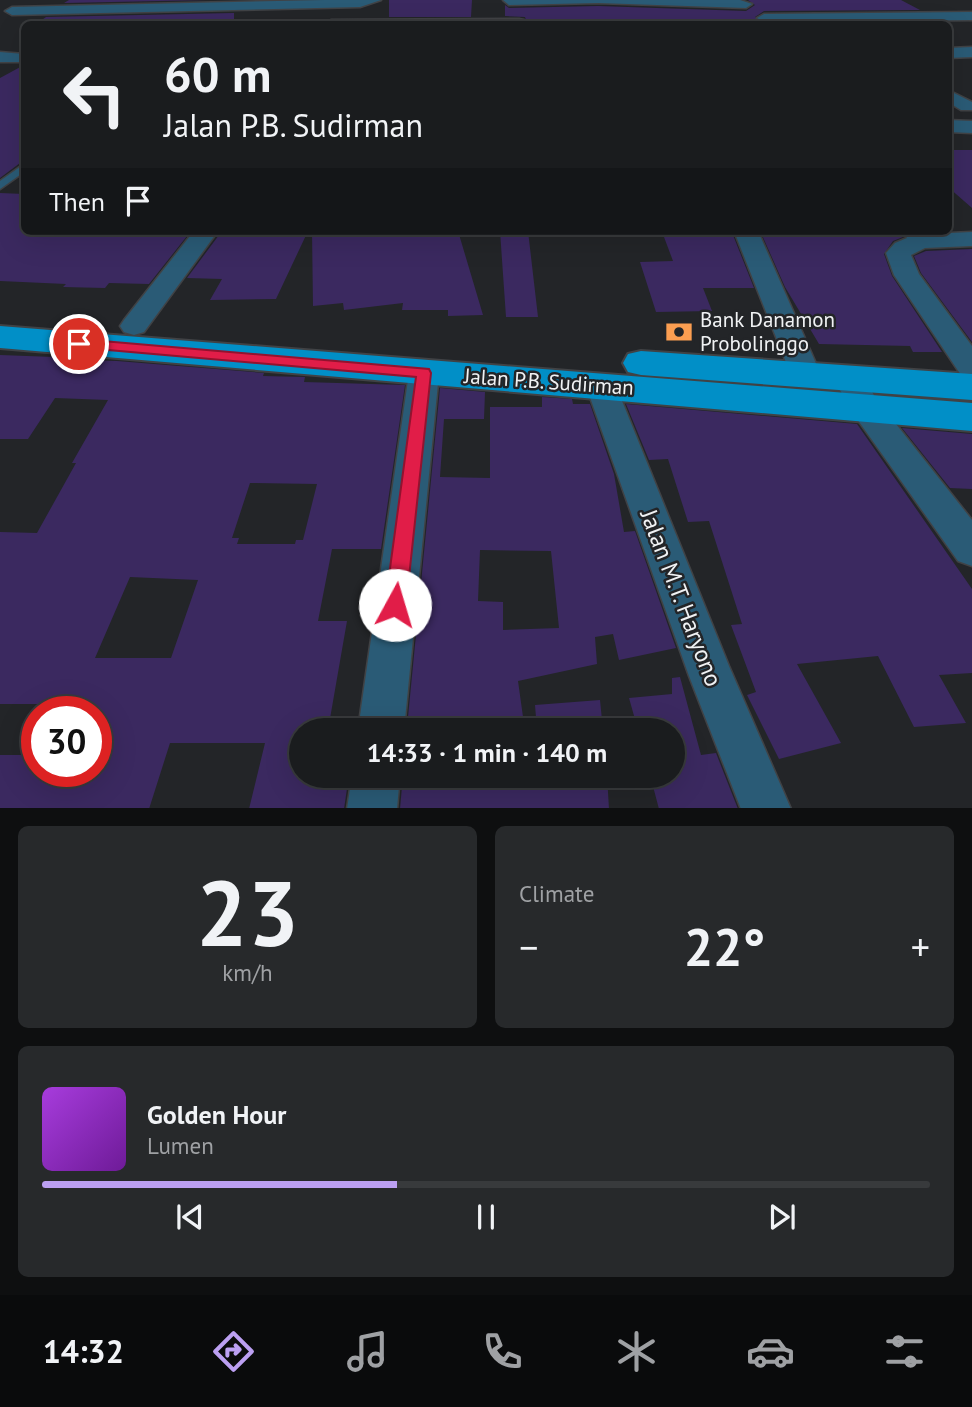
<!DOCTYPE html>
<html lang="en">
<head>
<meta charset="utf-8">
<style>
	body { margin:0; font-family:"PT Sans",sans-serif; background:#27292b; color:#f1f3f6; height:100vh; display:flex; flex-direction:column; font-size:26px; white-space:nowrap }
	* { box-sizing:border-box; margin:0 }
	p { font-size:23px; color:#9fa1a4 }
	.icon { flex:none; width:38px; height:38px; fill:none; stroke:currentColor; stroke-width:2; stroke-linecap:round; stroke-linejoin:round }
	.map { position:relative; height:808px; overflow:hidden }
	.drawer { display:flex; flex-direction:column; gap:18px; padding:18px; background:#0e0f10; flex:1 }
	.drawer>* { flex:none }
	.top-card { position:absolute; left:21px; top:21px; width:931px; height:214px; border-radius:10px; box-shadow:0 7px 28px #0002,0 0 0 2px #383a3c; background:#1a1c1e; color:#f1f3f6; overflow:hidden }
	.speed { position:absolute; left:21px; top:696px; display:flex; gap:14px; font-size:35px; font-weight:700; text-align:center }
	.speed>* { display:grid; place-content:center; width:91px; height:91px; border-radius:50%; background:#1a1c1e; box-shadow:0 7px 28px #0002,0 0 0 2px #383a3c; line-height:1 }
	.speed .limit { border:10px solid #d22; background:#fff; color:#111 }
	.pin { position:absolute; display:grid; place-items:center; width:60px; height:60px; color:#fff; margin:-30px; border:4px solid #fff; border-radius:50%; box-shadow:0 2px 7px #0007 }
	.me { position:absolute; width:77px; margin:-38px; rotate:6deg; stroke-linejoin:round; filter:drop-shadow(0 0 5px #0008) }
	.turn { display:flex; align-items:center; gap:24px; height:147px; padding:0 28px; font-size:32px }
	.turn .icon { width:91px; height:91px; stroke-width:2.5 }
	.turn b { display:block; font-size:49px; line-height:60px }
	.then { display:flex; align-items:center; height:66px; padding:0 28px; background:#0003; gap:14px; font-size:26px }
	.big { font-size:52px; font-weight:800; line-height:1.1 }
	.drawer .tile { flex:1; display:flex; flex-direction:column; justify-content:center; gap:10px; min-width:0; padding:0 24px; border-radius:10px; background:#27292b }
	.drawer .dial { align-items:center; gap:0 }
	.dial b { font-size:91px; line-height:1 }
	.song { display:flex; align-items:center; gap:21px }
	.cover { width:84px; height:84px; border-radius:10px; background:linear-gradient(135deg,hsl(280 70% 55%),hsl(280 70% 35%)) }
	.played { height:7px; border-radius:4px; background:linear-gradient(90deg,#bca0f2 40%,#383a3c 40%) }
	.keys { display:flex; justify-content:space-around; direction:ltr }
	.heat { display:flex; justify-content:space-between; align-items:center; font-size:38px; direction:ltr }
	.drawer .tiles { flex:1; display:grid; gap:18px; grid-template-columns:1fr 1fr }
	.tile:last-child { grid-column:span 2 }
	.trip { position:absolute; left:289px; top:718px; width:396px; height:70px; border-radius:35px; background:#1a1c1e; box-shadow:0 7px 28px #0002,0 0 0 2px #383a3c; font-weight:800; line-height:70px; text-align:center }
	.tab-bar { display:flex; height:112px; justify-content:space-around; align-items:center; background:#0a0b0c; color:#9fa1a4 }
	.tab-bar .icon { width:49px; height:49px }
	.tab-bar .active { color:#bca0f2 }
	.tab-bar b { font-size:32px; color:#f1f3f6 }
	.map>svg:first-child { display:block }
	.building { fill:#3b2960; fill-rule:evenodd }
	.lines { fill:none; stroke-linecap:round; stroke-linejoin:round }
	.service-casing { stroke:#404245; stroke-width:3 }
	.minor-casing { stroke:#404245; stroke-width:3 }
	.primary-casing { stroke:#404245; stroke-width:4 }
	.service { fill:#2a5b76; fill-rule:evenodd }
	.minor { fill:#2a5b76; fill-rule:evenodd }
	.primary { fill:#018fc7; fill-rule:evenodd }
	.route { fill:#e11d48; stroke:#92132f; stroke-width:2 }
	.labels { text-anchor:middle; stroke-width:5; stroke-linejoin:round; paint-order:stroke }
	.poi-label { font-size:21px; fill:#f0f2f4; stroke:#232528; text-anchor:start }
	.street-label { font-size:21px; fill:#f0f2f4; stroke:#232528 }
	.near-street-label { font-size:24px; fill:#f0f2f4; stroke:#232528 }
</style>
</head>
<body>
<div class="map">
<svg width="972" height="809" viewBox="0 0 972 809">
	<rect width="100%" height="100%" fill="#232528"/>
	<path class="building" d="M69,0H207L64,3Z
		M389,0H472L471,17H389Z
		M748,0H901L920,10L764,11L755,17L764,24H527L525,17L505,16V5L509,8L598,6L746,11L755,5Z
		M234,13V21L36,24L46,17Z
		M24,65V160L0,178V78Z
		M948,150H972V208L948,187Z
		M0,193L24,194V231H191L149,284L109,283L105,288L63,287L66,284L0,281Z
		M280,231H308L276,299L210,300L222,279L187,278L219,235L278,236Z
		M312,231H458L483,315L448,316V310H402L403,303L344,310L343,303L313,306Z
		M500,231H528L538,317H506Z
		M899,231L903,237L893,241L884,254L892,276L942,352H913L910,346L819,344L785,287L762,235L779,234L778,232Z
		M733,235L754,288H703L712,311L656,312L640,262L673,261L664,237Z
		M972,249V342L921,273L914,256L926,251Z
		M0,355L81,358H87L85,360L117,361L264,373L263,376L305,377L304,382L405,385L381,549H332L318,621H347L328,730H301V775H349L344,809H249L265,743H170L149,809H0V755H37V772H96V712H39L43,704H0V532L37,533L76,463H72L108,400L55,398L28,439H0ZM250,483L317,484L303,540H296L295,544H237L239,538H232ZM130,577L198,580L171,658H95Z
		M440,388L485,392L484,419H444L440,477L490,478V407H542V397L572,399L573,404H590L614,474L624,532L635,531L676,648L619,660L613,634L595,637L597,664L518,681L524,724H468V718L408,717ZM480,550L551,551L559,628L503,630V602L478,601Z
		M626,404L857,424L972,589V673L939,675L966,723L914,727L878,656L797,664L841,743L779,759L747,695L756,692L731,625L742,624L709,521L688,522L668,459L649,460Z
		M902,428L972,434V489L950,488Z
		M680,677L701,755L716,753L738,809H659L650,775H672V730H638L629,698L672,694V678Z
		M600,700L603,730H537L535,705Z
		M403,775H607L609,809H400Z"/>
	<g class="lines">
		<defs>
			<path id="service" d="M24,164V172L0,189V181Z"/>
			<path id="minor" d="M324,0H381L360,7L12,15L5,11L12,7Z
				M503,0H740L752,4L746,8L598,3L509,5Z
				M972,12V20L764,22L757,18L764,14Z
				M519,19L524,20L525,24H324L331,20Z
				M972,47V57L948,58V48Z
				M0,52L24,54V62H0Z
				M948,90L972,102V110H961L948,102Z
				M948,120L972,121V133L948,132Z
				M194,231H218L144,332L134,335L124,332L120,326L124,320Z
				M734,231H758L821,375L817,382L806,385L795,382L791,375Z
				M902,231H926L928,234L972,232V246L925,248L911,255L919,274L972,346V378L961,375L894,275L886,253L895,243L907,238Z
				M424,363L435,366L439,373L404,730H358L409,373L413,366Z
				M848,368L859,371L877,400L972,520V566L958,561L855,416L833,378L837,371Z
				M601,375L612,378L616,386L729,666L791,809H741L689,676L586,386L590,378Z
				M352,775H400L397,809H347Z"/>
			<path id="primary" d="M0,326L972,403V431L0,348Z
				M641,351L972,374V400L641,375L628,372L623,363L628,354Z"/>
		</defs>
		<use href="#service" class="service-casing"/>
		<use href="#minor" class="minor-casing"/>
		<use href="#primary" class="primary-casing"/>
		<use href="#service" class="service"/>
		<use href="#minor" class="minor"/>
		<use href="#primary" class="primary"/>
	</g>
	<path class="route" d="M79,339L429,369L431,373L406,605L403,612L395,615L388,612L385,605L416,377L74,347L72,344Z"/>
	<defs>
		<symbol id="bank-bare" viewBox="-9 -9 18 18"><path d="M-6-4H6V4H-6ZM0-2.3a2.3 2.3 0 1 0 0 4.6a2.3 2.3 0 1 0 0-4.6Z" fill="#fb9e51" stroke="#232528" stroke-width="2.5" paint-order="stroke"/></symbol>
	</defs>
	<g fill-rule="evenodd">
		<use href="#bank-bare" x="660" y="313" width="38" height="38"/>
	</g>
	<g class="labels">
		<g class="poi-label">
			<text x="700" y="327">Bank Danamon<tspan x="700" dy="24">Probolinggo</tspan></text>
		</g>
		<g class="street-label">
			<text transform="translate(549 382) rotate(4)" y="7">Jalan P.B. Sudirman</text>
		</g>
		<g class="near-street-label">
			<text transform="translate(681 598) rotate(69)" y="8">Jalan M.T. Haryono</text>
		</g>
	</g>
</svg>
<div class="speed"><div class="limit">30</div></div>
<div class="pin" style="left:79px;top:344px;background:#d93025"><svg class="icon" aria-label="arrive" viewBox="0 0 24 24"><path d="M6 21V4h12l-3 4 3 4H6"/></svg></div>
<svg class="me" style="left:395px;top:605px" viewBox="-20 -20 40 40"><circle r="19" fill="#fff"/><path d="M0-13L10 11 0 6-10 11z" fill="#e11d48"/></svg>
<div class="trip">14:33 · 1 min · 140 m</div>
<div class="top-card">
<div class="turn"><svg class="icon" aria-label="left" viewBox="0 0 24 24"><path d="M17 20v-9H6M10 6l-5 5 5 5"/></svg><div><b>60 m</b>Jalan P.B. Sudirman</div></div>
<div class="then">Then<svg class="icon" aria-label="arrive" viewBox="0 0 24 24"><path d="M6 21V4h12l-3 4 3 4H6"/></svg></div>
</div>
</div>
<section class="drawer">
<div class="tiles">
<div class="tile dial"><b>23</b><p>km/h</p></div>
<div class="tile"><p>Climate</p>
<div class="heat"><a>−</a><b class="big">22°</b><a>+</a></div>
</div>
<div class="tile">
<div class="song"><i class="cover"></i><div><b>Golden Hour</b><p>Lumen</p></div></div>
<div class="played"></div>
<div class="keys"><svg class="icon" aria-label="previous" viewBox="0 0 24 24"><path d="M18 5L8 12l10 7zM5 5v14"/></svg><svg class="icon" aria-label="pause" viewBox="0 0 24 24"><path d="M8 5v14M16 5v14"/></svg><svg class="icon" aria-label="next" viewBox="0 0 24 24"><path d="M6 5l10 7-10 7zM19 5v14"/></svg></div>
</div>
</div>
</section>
<nav class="tab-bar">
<b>14:32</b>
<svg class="icon active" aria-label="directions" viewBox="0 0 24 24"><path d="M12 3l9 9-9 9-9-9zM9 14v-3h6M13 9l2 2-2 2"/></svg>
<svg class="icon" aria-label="music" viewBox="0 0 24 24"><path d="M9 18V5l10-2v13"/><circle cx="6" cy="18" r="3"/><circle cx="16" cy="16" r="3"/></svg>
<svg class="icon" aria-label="phone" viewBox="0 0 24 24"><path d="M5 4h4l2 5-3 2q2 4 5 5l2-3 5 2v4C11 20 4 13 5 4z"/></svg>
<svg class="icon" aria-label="climate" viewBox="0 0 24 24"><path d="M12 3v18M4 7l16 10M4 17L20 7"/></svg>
<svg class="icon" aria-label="car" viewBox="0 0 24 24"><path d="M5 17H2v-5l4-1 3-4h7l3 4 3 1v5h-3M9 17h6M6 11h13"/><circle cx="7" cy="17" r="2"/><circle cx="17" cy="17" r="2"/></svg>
<svg class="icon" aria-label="filters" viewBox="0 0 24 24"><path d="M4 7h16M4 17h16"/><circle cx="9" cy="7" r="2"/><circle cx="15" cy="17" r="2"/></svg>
</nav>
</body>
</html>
